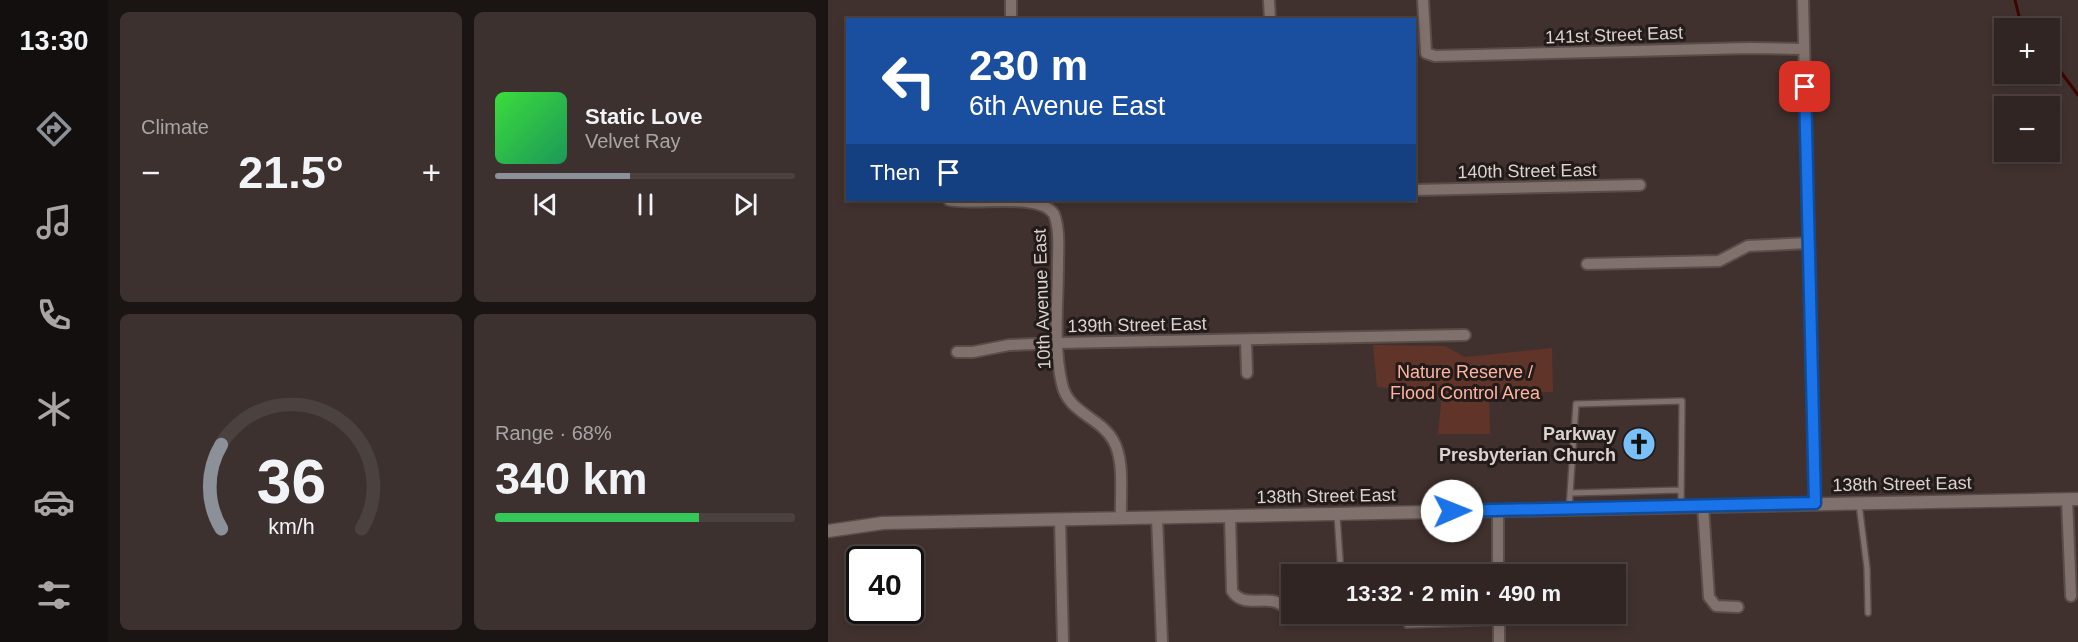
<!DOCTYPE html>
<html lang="en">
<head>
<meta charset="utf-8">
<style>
	body { margin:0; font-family:Arial,sans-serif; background:#3c312f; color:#f1f3f6; height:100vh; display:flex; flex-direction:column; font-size:22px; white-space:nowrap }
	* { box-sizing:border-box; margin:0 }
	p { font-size:20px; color:#a8a5a5 }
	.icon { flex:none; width:33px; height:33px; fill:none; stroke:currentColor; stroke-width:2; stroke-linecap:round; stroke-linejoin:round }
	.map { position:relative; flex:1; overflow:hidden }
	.drawer { display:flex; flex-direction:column; gap:12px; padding:12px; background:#1a1413; width:720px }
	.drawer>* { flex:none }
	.guide { position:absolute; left:18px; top:18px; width:570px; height:183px; border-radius:0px; box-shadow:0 3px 9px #0003,0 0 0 2px #4b4240; background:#1a4fa0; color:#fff; overflow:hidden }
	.fabs { position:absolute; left:1166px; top:18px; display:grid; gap:12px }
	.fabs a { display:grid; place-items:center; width:66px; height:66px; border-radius:0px; background:#302522; box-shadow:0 3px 9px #0003,0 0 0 2px #4b4240; font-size:30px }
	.speed { position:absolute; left:18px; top:546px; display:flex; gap:12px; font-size:30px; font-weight:700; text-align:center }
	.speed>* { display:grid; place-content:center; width:78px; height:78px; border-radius:50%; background:#302522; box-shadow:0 3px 9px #0003,0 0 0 2px #4b4240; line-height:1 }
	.speed .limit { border:3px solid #111; border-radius:9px; background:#fff; color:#111 }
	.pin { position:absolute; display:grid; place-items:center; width:51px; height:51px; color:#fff; margin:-26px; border-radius:12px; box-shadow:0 3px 9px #0006 }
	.me { position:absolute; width:66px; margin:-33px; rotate:89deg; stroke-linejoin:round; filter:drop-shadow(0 0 4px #0008) }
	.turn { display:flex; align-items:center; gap:21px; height:126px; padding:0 24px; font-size:27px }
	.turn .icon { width:78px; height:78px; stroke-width:2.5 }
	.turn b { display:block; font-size:42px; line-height:51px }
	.then { display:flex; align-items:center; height:57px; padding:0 24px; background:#0003; gap:12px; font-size:22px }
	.big { font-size:45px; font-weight:800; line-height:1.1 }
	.drawer .tile { flex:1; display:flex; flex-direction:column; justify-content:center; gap:9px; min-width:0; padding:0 21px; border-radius:9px; background:#3c312f }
	.drawer .dial { align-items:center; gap:0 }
	.dial svg { height:156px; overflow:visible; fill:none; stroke:#4b4240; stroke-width:7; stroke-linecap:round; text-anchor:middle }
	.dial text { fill:#f1f3f6; stroke:none }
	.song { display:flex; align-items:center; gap:18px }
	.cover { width:72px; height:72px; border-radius:9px; background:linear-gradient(135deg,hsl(120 70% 55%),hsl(150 70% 35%)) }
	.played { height:6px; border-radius:3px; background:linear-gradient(90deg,#8c9099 45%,#4b4240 45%) }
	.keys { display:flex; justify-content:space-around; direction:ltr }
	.heat { display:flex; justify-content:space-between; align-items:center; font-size:33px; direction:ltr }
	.charge { height:9px; border-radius:4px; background:linear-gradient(90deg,#34c759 68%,#4b4240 0) }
	.drawer .tiles { flex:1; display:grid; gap:12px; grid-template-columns:repeat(2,1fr) }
	.trip { position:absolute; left:453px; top:564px; width:345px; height:60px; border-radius:0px; background:#302522; box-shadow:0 3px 9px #0003,0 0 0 2px #4b4240; font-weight:800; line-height:60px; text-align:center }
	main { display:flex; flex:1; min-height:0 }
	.dock { display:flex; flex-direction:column; width:108px; justify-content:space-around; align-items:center; background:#130f0e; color:#a8a5a5 }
	.dock .icon { width:42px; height:42px }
	.dock .selected { color:#8c9099 }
	.dock b { font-size:27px; color:#f1f3f6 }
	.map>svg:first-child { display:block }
	.green { fill:#613429 }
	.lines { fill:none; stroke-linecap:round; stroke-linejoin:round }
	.stream { stroke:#3c0600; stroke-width:3 }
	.service-casing { stroke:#594d4a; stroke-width:8 }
	.minor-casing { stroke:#594d4a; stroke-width:14 }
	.tertiary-casing { stroke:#594d4a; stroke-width:15 }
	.service { stroke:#81716d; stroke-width:5 }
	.minor { stroke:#81716d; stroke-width:10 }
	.tertiary { stroke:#81716d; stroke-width:12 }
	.route-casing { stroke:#114b97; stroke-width:15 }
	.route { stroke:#1a73e8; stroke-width:10 }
	.labels { text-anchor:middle; stroke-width:6; stroke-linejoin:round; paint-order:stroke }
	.street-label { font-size:18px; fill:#dcd3d0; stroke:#221b19 }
	.park-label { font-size:18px; fill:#feb3a1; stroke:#221b19 }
	.poi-label { font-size:18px; font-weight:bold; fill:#dcd3d0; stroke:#221b19; text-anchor:end }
</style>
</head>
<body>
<main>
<nav class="dock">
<b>13:30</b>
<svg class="icon selected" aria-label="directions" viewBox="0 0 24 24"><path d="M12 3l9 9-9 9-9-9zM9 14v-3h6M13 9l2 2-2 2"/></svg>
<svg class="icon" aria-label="music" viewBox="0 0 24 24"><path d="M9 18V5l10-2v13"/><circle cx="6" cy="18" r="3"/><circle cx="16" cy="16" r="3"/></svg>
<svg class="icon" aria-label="phone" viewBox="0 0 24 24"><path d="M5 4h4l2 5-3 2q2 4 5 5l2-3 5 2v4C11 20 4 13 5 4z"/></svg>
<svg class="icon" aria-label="climate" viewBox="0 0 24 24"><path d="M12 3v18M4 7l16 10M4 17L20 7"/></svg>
<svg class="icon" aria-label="car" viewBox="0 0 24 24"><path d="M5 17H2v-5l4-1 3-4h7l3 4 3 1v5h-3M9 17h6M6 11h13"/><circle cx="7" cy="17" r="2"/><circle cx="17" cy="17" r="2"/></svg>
<svg class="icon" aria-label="filters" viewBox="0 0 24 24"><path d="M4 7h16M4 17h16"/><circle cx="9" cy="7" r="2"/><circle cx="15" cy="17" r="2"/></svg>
</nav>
<section class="drawer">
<div class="tiles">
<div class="tile"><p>Climate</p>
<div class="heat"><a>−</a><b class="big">21.5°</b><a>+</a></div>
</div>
<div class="tile">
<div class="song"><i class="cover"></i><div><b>Static Love</b><p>Velvet Ray</p></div></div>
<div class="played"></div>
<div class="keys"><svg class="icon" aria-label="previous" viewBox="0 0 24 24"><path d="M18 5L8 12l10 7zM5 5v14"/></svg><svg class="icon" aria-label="pause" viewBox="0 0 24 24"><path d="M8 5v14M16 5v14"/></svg><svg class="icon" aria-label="next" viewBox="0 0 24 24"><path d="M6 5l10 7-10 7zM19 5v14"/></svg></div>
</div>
<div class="tile dial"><svg viewBox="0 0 100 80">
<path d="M14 69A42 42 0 1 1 86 69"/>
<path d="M14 69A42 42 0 0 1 14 26" stroke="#8c9099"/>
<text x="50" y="56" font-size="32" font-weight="700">36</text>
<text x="50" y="72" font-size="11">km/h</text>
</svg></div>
<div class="tile"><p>Range · 68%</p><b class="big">340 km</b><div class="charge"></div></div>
</div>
</section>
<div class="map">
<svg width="1250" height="642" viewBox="0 0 1250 642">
	<rect width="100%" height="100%" fill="#40312e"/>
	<path class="green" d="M545,345L617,346L637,357L724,348L725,392L661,393L662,434H610L614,393L549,387Z"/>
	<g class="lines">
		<path class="stream" d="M1187,0L1191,16L1200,28
			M1221,56L1250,95"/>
		<defs>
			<path id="service" d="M742,493L853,490
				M1031,504L1039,568L1040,613
				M741,509L748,404L854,401L853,506
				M509,515L513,574
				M515,614V615
				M579,625L671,622"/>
			<path id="minor" d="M183,0V20
				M441,0L442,20
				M595,0L598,53L607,56L921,48L976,49
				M975,0L987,503
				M586,190L812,185
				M121,200C149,206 210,192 226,214C232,230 230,248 230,264C230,303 225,346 234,384C240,413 272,417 285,440C297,460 292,495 293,517
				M759,264L891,261L920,246L980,243
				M418,340L419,373
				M129,352H145L181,345L230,343L637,335
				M1239,499L1243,596
				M875,506L881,597L888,606L910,607
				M670,510V574
				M402,516L404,591C416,610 441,593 455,606
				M329,517L334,642
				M232,520L235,642
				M671,614V642"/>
			<path id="tertiary" d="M0,531L55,523L1250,499"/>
		</defs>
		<use href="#service" class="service-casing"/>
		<use href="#minor" class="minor-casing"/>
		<use href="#tertiary" class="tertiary-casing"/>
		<use href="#service" class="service"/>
		<use href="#minor" class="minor"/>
		<use href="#tertiary" class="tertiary"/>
	</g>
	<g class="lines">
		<defs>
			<path id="route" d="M624,511L987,503L977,87"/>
		</defs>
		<use href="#route" class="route-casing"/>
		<use href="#route" class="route"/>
	</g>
	<defs>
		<symbol id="church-disc" viewBox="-11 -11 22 22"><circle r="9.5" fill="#79bff8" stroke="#221b19"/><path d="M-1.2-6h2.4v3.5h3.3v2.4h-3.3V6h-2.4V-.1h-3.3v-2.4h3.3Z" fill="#111"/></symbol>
	</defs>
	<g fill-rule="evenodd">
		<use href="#church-disc" x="792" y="425" width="38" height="38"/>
	</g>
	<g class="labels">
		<g class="street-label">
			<text transform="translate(786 35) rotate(-2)" y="6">141st Street East</text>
			<text transform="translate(699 171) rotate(-1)" y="6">140th Street East</text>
			<text transform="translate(214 299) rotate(-92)" y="6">10th Avenue East</text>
			<text transform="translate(309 325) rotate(-1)" y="6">139th Street East</text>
			<text transform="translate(1074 484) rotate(-1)" y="6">138th Street East</text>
			<text transform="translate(498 496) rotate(-1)" y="6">138th Street East</text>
		</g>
		<g class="park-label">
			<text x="637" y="378">Nature Reserve /<tspan x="637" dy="21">Flood Control Area</tspan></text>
		</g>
		<g class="poi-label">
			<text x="788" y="440">Parkway<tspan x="788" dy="21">Presbyterian Church</tspan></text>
		</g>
	</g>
</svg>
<div class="fabs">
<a>+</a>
<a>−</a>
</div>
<div class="speed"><div class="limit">40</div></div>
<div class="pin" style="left:977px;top:87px;background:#d93025"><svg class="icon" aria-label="arrive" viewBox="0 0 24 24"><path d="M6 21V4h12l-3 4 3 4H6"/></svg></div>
<svg class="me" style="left:624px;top:511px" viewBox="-20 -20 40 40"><circle r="19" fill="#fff"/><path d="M0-13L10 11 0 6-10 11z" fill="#1a73e8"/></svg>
<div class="trip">13:32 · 2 min · 490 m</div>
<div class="guide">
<div class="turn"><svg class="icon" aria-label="left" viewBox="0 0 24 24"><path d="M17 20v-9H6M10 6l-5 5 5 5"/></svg><div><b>230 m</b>6th Avenue East</div></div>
<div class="then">Then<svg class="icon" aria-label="arrive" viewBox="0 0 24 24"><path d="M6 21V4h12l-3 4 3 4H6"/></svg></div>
</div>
</div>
</main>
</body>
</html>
